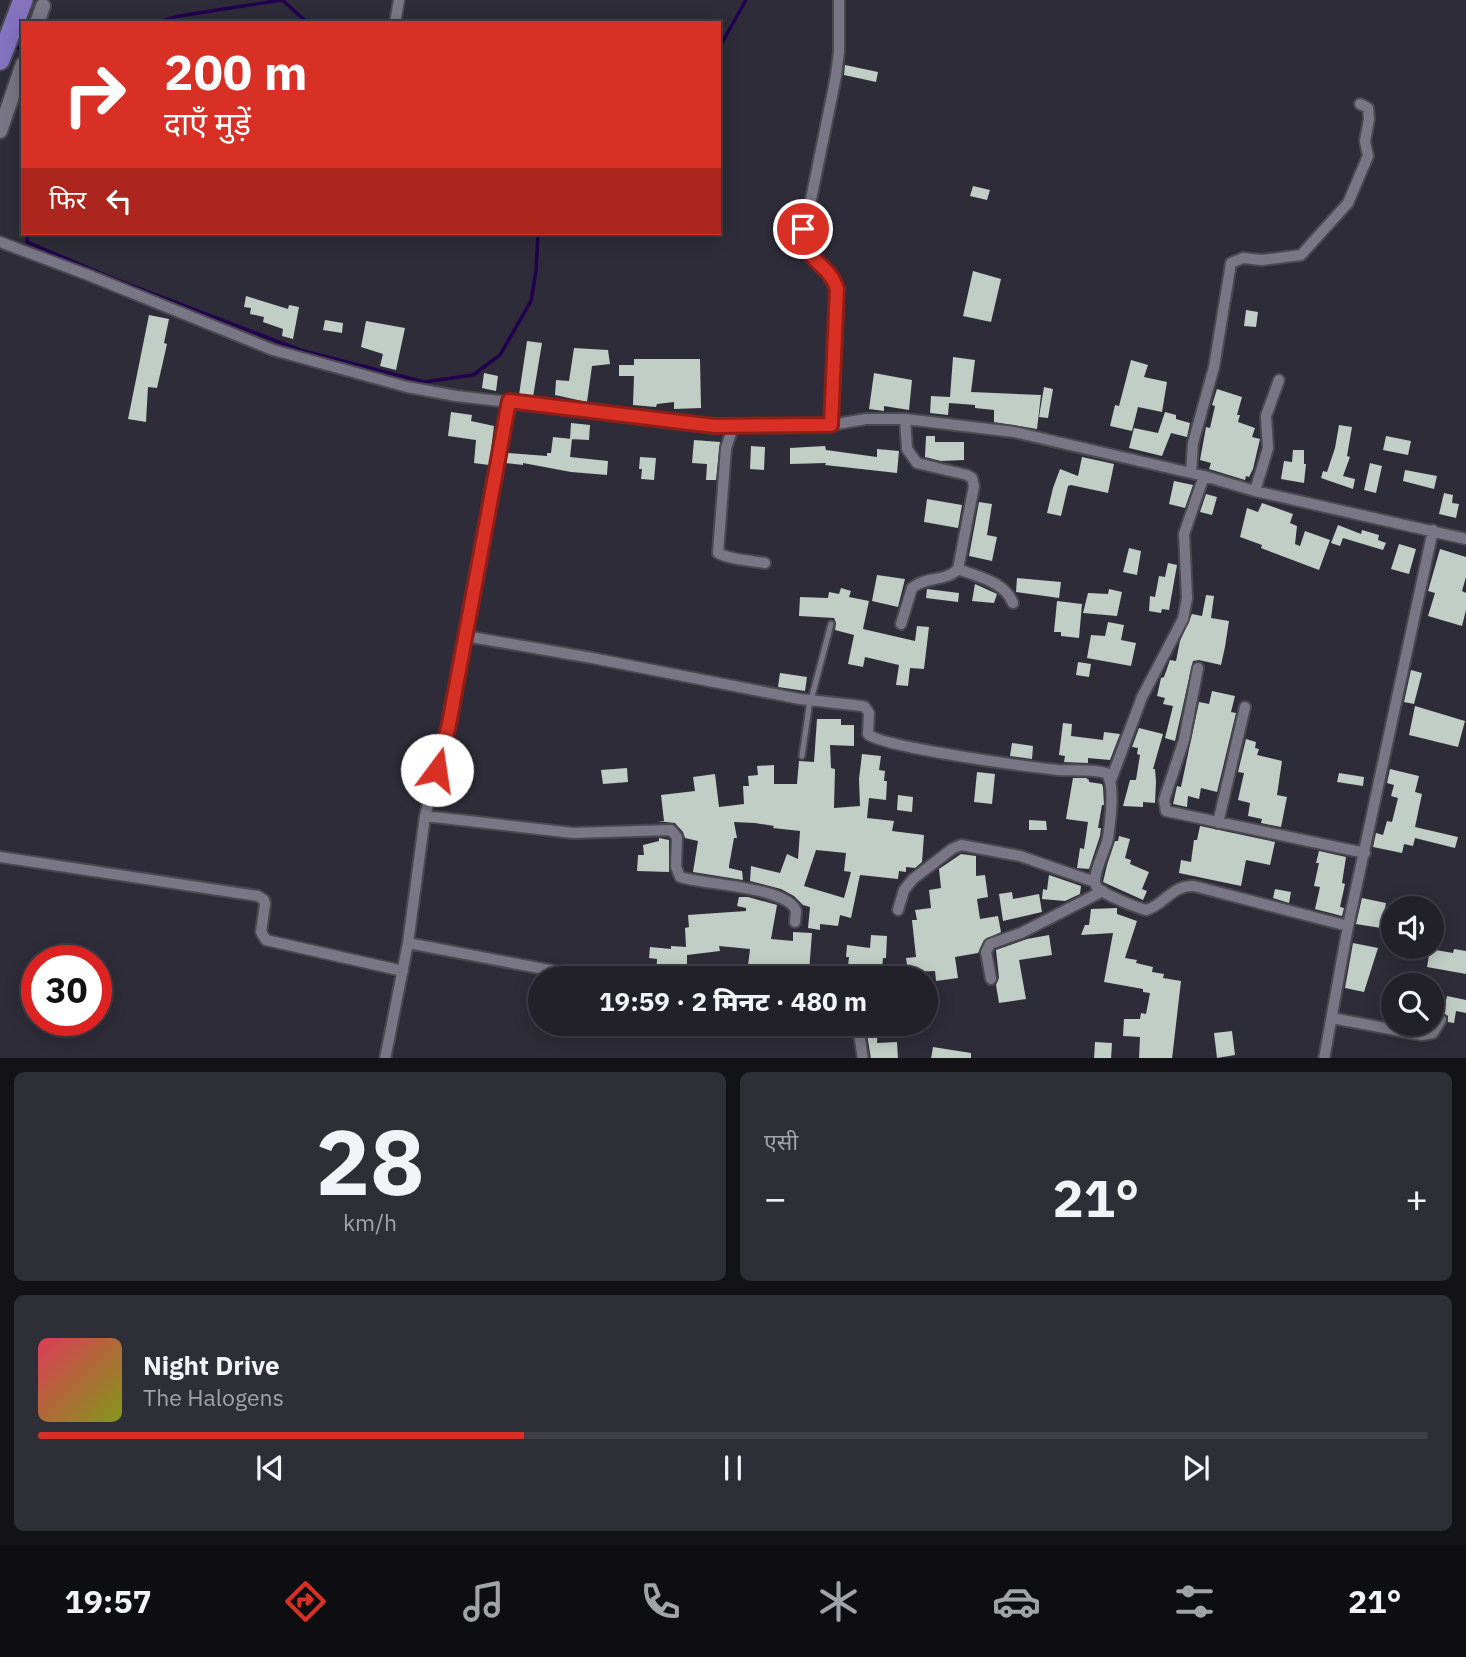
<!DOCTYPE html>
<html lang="hi">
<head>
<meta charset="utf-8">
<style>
	body { margin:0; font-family:"IBM Plex Sans","Noto Sans Devanagari",sans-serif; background:#2e2e36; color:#f1f3f6; height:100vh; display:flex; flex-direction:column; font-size:26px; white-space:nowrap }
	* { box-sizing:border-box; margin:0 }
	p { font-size:23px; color:#a2a3a8 }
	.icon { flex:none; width:38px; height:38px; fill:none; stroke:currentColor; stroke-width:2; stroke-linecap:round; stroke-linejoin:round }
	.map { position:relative; height:1058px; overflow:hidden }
	.panel { display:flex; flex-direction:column; gap:14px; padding:14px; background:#131217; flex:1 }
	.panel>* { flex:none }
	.guide { position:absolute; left:21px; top:21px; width:700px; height:214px; border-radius:0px; box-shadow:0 4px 18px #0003,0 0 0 2px #3f3e47; background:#d93025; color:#fff; overflow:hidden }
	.buttons { position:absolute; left:1381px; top:896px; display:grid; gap:14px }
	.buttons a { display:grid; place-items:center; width:63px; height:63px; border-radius:50%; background:#22212a; box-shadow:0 4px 18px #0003,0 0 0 2px #3f3e47; font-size:35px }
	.speed { position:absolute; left:21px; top:945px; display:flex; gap:14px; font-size:35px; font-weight:700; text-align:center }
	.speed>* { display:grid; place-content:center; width:91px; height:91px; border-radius:50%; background:#22212a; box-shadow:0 4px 18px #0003,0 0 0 2px #3f3e47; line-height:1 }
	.speed .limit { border:10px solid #d22; background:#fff; color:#111 }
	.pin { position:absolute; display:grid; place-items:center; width:60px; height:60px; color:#fff; margin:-30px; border:4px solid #fff; border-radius:50%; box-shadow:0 2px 7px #0007 }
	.me { position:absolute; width:77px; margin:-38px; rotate:14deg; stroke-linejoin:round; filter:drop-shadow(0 0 5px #0008) }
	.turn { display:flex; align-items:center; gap:24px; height:147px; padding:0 28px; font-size:32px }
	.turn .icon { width:91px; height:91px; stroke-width:2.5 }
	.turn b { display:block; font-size:49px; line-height:60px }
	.then { display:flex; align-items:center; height:66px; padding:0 28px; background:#0003; gap:14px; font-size:26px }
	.big { font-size:52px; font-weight:800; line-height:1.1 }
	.panel .widget { flex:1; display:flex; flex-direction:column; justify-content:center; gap:10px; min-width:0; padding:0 24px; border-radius:10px; background:#2e2e36 }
	.panel .dial { align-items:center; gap:0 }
	.dial b { font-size:91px; line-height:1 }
	.song { display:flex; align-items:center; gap:21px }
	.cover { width:84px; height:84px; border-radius:10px; background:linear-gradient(135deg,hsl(350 70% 55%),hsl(70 70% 35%)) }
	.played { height:7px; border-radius:4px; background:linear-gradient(90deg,#d93025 35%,#3f3e47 35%) }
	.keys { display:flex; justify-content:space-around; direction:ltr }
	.heat { display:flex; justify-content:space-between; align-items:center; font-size:38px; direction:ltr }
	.panel .tiles { flex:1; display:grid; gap:14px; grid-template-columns:1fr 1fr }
	.widget:last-child { grid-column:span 2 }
	.trip { position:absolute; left:528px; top:966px; width:410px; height:70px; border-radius:35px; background:#22212a; box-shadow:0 4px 18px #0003,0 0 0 2px #3f3e47; font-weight:800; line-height:70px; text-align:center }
	.menu { display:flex; height:112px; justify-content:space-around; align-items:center; background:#0e0d11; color:#a2a3a8 }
	.menu .icon { width:49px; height:49px }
	.menu .selected { color:#d93025 }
	.menu b { font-size:32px; color:#f1f3f6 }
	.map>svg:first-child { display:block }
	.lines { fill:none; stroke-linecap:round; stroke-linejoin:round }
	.stream { stroke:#22014e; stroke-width:3.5 }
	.building { fill:#c0cec5; fill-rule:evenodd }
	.service-casing { stroke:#4a4952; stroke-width:9 }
	.minor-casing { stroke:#4a4952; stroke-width:14 }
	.tertiary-casing { stroke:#4a4952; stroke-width:18 }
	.trunk-casing { stroke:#4a4952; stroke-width:23 }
	.service { stroke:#797785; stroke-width:5 }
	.minor { stroke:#797785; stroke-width:10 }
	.tertiary { stroke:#797785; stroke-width:14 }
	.trunk { stroke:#8573c0; stroke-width:19 }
	.route-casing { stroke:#8d1f18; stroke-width:18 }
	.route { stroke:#d93025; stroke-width:12 }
</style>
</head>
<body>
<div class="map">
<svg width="1466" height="1059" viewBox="0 0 1466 1059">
	<rect width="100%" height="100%" fill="#2e2c38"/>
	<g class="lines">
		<path class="stream" d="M282,0L308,23
			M154,23L179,16L282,0
			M13,47L23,48
			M719,48L746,0
			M28,233L27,242L119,281L300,350L424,382L473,375L500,355L531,301L536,271L538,233"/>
	</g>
	<path class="building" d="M845,65L878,72L876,82L844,75Z
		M973,186L990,190L987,200L970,196Z
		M973,271L1001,279L991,322L963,316Z
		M246,296L288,309L289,305L299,307L293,339L282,336L283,329L263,322L264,317L250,314L251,308L244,307Z
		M1246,310L1258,312L1256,327L1244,326Z
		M149,315L169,319L164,343L167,344L157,388L148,387L146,422L128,419Z
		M325,320L343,323L342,333L323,330Z
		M366,321L405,328L396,370L380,366L383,354L361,347Z
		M527,341L542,343L533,397L519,395Z
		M574,348L608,350L610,364L592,366L587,402L555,395L556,380L569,381Z
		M953,357L975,360L971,392L1041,395L1037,429L994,422V410L975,408V405L949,403L948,415L930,413L931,396L950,397Z
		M634,359H700L701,408L674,409V402L657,404L656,407L633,405L634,376H619V365H634Z
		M1131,360L1148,365L1144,377L1167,382L1162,412L1138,407L1132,431L1110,426L1115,405L1119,406Z
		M484,373L498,376L496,391L482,388Z
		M874,373L912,380L909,410L884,406V411L869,409Z
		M1044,387L1053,389L1048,418L1039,417Z
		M1217,389L1242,397L1237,415H1240L1238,422L1255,428L1252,437L1260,439L1253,469L1249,477L1246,476L1245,480L1209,469L1211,463L1200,460L1206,427L1210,428L1215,406L1212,405Z
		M451,412L472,415L471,421L494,426L489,465L474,463L476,440L448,436Z
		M1165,412L1176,415V419L1190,423L1187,437L1171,433L1162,456L1129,448L1134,428L1158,433Z
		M571,423L590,425L589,440L570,439Z
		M1339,425L1352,427L1347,456L1350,457L1343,476L1355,479L1353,489L1321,478L1323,471L1327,472L1335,448Z
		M926,436H935V442H964V460L941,461L925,457Z
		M1386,436L1411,441L1408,455L1383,450Z
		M553,437L572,439L570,457L608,461L607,475L571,472L523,463V465L505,463L507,453L547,456V453H551Z
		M694,440L720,442L716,480H706L707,464L692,463Z
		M751,446L765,447L764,470L750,469Z
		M825,446L826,450L877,457V449L899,451L897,473L825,465L826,463L790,464V448Z
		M1293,450H1304V464H1306L1304,483L1281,479L1284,461L1292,462Z
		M640,457L656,458L654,480L641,479L642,469H639Z
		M1082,457L1114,464L1108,493L1071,485L1068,486L1061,516L1047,513L1053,488L1060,469L1078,476Z
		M1370,463L1382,466L1376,493L1364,490Z
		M1405,470L1437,476L1434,489L1403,481Z
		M1174,481L1193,485L1185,508L1169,504Z
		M1444,493L1453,495L1452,503L1459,504L1456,518L1439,514Z
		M1206,494L1217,497L1212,515L1200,512Z
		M927,499L962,505L958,528L924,522Z
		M979,502L992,504L987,535L997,537L992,561L969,556Z
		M1262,503L1293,514L1290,523L1297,526L1295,544L1300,546L1305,531L1330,540L1319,570L1261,548L1262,545L1240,537L1247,508L1258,512Z
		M1338,525L1361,534L1362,530L1379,535L1378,540L1386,543L1383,550L1343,538L1340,546L1331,543Z
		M1399,544L1416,549L1409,574L1391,569Z
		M1129,548L1141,551L1137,575L1123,572Z
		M1440,549L1466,557V577L1462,591L1466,593V610L1462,626L1428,616L1435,593L1428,591Z
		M1168,563L1177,565L1169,610L1162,609L1161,613L1149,611L1150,596L1155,597L1159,576L1165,577Z
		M877,575L905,579L898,607L872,601Z
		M1017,578L1061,582L1059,598L1016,592Z
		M975,584L997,594L994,603L972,601Z
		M841,588L851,591L849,597L869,601L863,629L915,641L917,626L929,627L924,669L910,668L908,686L896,685L899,665L865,657L863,667L848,664L854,635L835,630L836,623L834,618L799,616L800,597L828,598L829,592L839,594Z
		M927,589L959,593L958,602L926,598Z
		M1109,589L1122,592L1117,616L1083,613L1088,593L1108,594Z
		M1206,595L1214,596L1211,618L1229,621L1225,647L1221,665L1199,660L1193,661L1175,741L1165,738L1173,706L1163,704L1165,698L1157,696L1161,678L1164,677L1170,660L1176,661L1180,641L1192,614L1202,616Z
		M1057,601L1082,604L1079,638L1061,636V632H1054Z
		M1108,622L1124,625L1121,640L1136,643L1131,666L1087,658L1091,635L1105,636Z
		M1078,662L1091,664L1089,677L1076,675Z
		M1411,670L1422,673L1414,704L1404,702Z
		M780,673L807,677L805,691L778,687Z
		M1212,691L1235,696L1231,712L1236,713L1217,792L1201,788L1199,799L1188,796L1187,807L1173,804L1177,786L1181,787L1199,702L1209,704Z
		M1415,706L1465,721L1458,747L1409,735Z
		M817,719H841V725H854V746L830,745L831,768L835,769L834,808L860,806L859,779L862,754L881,756L879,770L885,771L884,781H887L886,800L869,798L867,818L894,821L892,831L924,835L922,862L915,868L906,867V872L899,871L898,879L860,875L851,918L840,915L838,926L820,924V930L808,928L810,907L803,905L794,896L781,889L750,881L751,866L780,873L787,854L798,859L800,831L773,828L774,826L755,823L734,822L737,838H734L729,866V868L742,871L743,880L693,872L698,841L685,838L683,832L675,823L657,821H664L661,795L695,791L693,777L715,774L719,807L744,804L743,786H749L748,776L758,775L757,766L774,765V784H797L799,761L814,762ZM816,850L846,853L844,871L851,872L844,898L804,886Z
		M1063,723L1072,724L1071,736L1103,740L1104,732L1120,734L1110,760L1088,758V763L1064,762L1065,756L1059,755Z
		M1139,728L1163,734L1153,769H1155L1156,782L1155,803L1143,802V807L1123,806L1130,780H1136L1140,755L1137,754L1138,748L1132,747Z
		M1246,739L1256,742L1255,748L1259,749L1257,755L1282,761L1277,795L1287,797L1281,827L1261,823L1262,819L1248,816L1250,803L1238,800L1244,773L1238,772Z
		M1012,743L1033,746L1032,759L1010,756Z
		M627,768L628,782L603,784L601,770Z
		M1390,769L1419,776L1415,792L1422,794L1415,827L1458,837L1455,848L1415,838L1413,846L1404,844L1402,853L1373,847L1376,833L1383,835L1387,821L1392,822L1398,798L1391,796L1394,785L1387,783Z
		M977,772L995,774L992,804L974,802Z
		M1339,773L1364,777L1363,786L1337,782Z
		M1073,778H1086L1089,780V782L1102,784L1103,787L1104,805H1102L1098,828H1101L1100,836L1089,869L1077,868L1080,848L1084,849L1088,822L1066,819Z
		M898,795L913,797L912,812L897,810Z
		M1029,820L1046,821L1047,830H1029Z
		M1200,826L1275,842L1270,865L1246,860L1241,886L1179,873L1181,860L1191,862L1194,840H1197Z
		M1119,836L1130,839L1125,858L1131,860L1130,864L1149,872L1142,889L1147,891L1143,900L1103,882L1107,865L1115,841H1118Z
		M659,838L669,840V872L637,871L638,855H644L643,845L659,841Z
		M1319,851L1346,857L1342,883L1345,884L1340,907L1344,908L1342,916L1315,909L1320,887L1314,886L1319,863H1316Z
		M961,854L976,856V876L985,875L988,897L977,899L980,919L998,916L1001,932L984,940L978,953L955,957L958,978L936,981L935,971L908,972L906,958L916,957L912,920H917L915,910L931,908L929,890L941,888L939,869Z
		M1049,875L1081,886L1080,894L1065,901L1042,899L1043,889L1047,890Z
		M1275,889L1291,892L1289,903L1273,898Z
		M1012,892L1013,899L1039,894L1042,912L1003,921L999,894Z
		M739,897H748L777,905L771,939L793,941V932L812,933L809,972H778V969L748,966L750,949L719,946L720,951L687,955V966H683L682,976L666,974V978H656L657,959L649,958L650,947L671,949V946L686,947L685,928L689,927L688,915L746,911V908L737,906Z
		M1362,898L1386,903L1381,928L1356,924Z
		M1117,908V914L1137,921L1125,958L1137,960L1136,963L1153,967L1152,972L1164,974L1163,978L1181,981L1172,1059H1139L1140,1037L1123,1036L1124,1019H1140L1141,1013L1146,1014L1150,993L1143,992V989L1104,982L1113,933L1081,935L1085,925H1089L1091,909Z
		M871,935L887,936L886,958H883L881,978L847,975L849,957H846L847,945L870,948Z
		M1049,935L1052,955L1019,960L1026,999L999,1003L996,985L999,978L996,950L1027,939Z
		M1353,943L1378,948L1364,992L1345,988Z
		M1430,949L1453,953L1454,949L1466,951V974L1427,967Z
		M1447,996L1466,1000V1013L1456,1011L1454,1023L1448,1022V1016L1442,1012L1432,1018L1433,1003L1445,1005Z
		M871,1027H878L877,1043L897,1042L898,1059H871L867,1034Z
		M1232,1031L1235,1055L1217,1058L1214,1033Z
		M1095,1042L1112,1043L1111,1059H1094Z
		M933,1047L971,1053V1059H931Z"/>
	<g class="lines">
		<defs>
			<path id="service" d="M811,700L831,624
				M802,756L810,700"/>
			<path id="minor" d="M395,23L399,0
				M0,242L88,275L273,350L407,387L456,396L714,426L831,425L866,419H905L1014,432L1204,476L1255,491L1466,539
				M831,425L837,289C831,268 807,261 803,239L836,76L839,51V0
				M733,427L726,448L718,553C727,559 753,561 765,563
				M1191,473L1193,443L1214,367L1231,263L1243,258L1262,260L1301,255L1348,203L1368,156L1365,141L1369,119L1368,108L1360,104
				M1255,491L1268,448L1266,416L1279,380
				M958,569C978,577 1004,581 1013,603
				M901,624L912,588C925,576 946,582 958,569L974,486L972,478L967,475L917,463L907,449L905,419
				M465,636L592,658L800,699L862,706L865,707L869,713L868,734C880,747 1030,767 1058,770C1073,771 1091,769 1106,773C1116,784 1110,823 1108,838C1106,849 1091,876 1096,886C1101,894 1136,907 1146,910C1164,905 1172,885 1194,886L1348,926
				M1198,668L1184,740L1164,800L1166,811L1365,853
				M1111,780L1142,697L1183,619L1187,598L1184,534L1204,476
				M425,816L573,833L671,830L677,837L676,867L680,877C700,884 789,887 796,911C796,912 795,921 795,922
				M1218,823L1245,707
				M0,857L258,896L264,900L265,904L261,932L266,940L403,971
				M898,910L904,890L913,879L952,849L961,845L1020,856L1095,882
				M408,943L591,978
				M991,979L986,952L990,944L1021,933L1103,891
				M1332,1018L1422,1035L1433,1033L1441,1020
				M385,1059L408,943L425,816L449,724L509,401
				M863,1059L859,1033L864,1024
				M1324,1059L1348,926L1433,530"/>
			<path id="tertiary" d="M37,23L43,6
				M0,131L23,64"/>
			<path id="trunk" d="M0,60L23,0"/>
		</defs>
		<use href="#service" class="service-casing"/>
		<use href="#minor" class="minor-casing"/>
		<use href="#tertiary" class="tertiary-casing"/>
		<use href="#trunk" class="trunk-casing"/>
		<use href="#service" class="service"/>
		<use href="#minor" class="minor"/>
		<use href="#tertiary" class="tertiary"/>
		<use href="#trunk" class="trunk"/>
	</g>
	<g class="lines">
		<defs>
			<path id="route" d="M437,770L449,724L509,401L714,426L831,425L837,289C829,262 802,262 803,229"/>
		</defs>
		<use href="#route" class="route-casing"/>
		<use href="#route" class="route"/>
	</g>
</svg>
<div class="buttons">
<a><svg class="icon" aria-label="sound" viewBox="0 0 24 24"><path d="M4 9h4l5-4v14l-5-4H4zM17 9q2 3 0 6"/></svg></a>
<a><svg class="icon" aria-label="search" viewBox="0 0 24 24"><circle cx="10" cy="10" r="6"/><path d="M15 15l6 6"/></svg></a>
</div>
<div class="speed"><div class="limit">30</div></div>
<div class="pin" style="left:803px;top:229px;background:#d93025"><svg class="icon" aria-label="arrive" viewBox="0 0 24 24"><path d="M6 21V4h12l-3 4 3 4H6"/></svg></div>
<svg class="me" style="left:437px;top:770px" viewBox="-20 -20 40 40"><circle r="19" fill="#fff"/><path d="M0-13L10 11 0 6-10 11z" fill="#d93025"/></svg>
<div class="trip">19:59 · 2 मिनट · 480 m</div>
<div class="guide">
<div class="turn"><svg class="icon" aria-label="right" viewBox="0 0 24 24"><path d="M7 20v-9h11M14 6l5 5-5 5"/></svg><div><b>200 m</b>दाएँ मुड़ें</div></div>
<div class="then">फिर<svg class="icon" aria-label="left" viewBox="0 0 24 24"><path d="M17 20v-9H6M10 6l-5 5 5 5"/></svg></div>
</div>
</div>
<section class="panel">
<div class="tiles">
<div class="widget dial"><b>28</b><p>km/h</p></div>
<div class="widget"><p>एसी</p>
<div class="heat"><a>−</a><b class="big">21°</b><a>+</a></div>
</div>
<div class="widget">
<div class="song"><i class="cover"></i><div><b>Night Drive</b><p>The Halogens</p></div></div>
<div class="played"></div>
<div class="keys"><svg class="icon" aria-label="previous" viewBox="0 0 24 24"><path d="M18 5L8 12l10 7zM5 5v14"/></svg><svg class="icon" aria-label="pause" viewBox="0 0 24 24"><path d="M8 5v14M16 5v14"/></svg><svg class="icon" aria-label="next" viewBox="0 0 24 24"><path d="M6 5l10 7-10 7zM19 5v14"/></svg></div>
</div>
</div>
</section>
<nav class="menu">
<b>19:57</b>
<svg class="icon selected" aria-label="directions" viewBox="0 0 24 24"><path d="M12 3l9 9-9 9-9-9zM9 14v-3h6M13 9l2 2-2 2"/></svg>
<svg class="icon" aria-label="music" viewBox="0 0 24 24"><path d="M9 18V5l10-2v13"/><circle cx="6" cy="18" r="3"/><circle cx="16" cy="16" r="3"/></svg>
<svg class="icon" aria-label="phone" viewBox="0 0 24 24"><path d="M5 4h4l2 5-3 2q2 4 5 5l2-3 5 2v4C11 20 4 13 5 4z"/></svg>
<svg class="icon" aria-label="climate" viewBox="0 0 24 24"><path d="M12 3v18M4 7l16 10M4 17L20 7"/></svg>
<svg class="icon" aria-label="car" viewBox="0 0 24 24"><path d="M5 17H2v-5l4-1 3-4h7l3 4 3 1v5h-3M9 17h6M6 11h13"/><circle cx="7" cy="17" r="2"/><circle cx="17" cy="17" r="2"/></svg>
<svg class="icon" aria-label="filters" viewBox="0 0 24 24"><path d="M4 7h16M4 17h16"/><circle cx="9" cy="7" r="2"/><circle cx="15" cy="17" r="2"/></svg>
<b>21°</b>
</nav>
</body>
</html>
